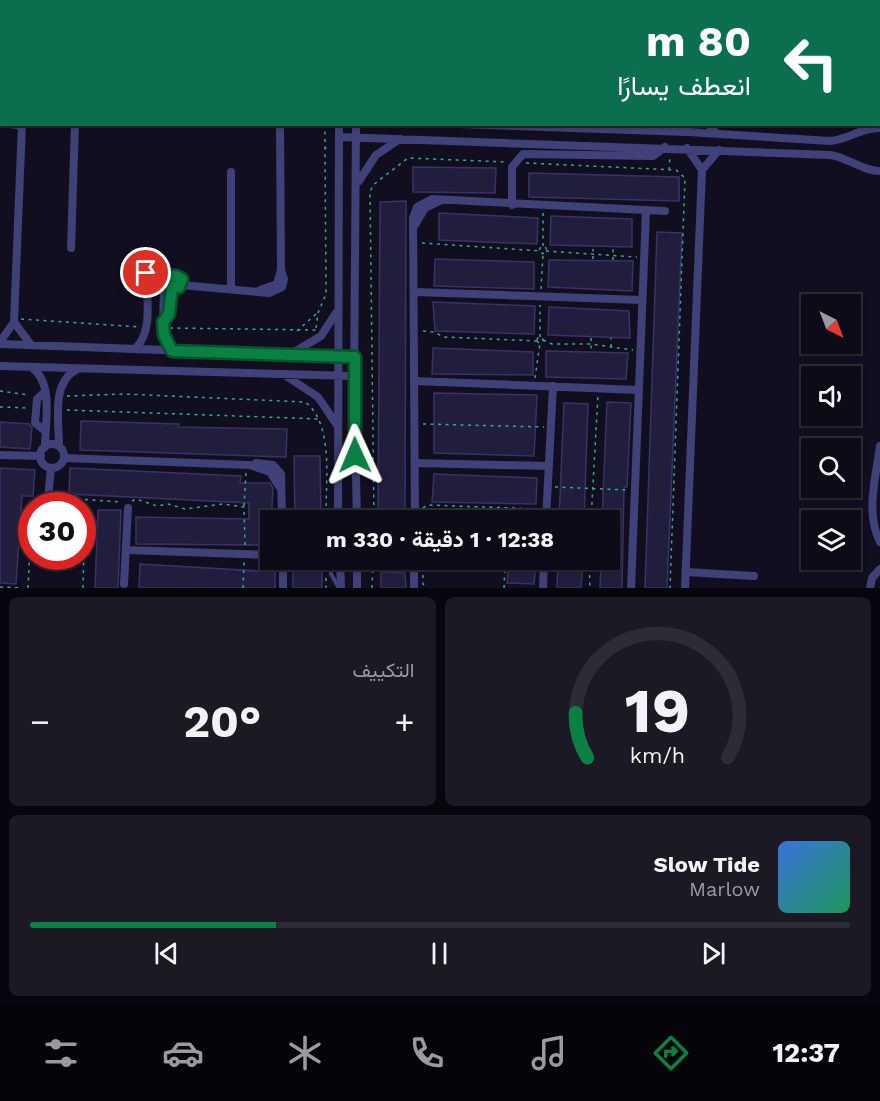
<!DOCTYPE html>
<html lang="ar">
<head>
<meta charset="utf-8">
<style>
	body { margin:0; font-family:"Work Sans",Vazirmatn,sans-serif; background:#1b1924; color:#f1f3f6; direction:rtl; height:100vh; display:flex; flex-direction:column; font-size:22px; white-space:nowrap }
	* { box-sizing:border-box; margin:0 }
	p { font-size:20px; color:#9a9ba1 }
	.icon { flex:none; width:33px; height:33px; fill:none; stroke:currentColor; stroke-width:2; stroke-linecap:round; stroke-linejoin:round }
	.map { position:relative; height:588px; overflow:hidden; direction:ltr }
	.sheet { display:flex; flex-direction:column; gap:9px; padding:9px; background:#07060d; flex:1 }
	.sheet>* { flex:none }
	.banner { position:absolute; left:0px; top:0px; width:880px; height:126px; box-shadow:0 2px 4px #0004,0 0 0 2px #2d2b36; direction:rtl; background:#0b6e4f; color:#fff; overflow:hidden }
	.needle { width:39px; rotate:138deg }
	.fabs { position:absolute; left:801px; top:294px; display:grid; gap:12px }
	.fabs a { display:grid; place-items:center; width:60px; height:60px; border-radius:0px; background:#0d0b17; box-shadow:0 2px 4px #0004,0 0 0 2px #2d2b36; font-size:30px }
	.speed { position:absolute; left:18px; top:492px; display:flex; gap:12px; font-size:30px; font-weight:700; text-align:center }
	.speed>* { display:grid; place-content:center; width:78px; height:78px; border-radius:50%; background:#0d0b17; box-shadow:0 2px 4px #0004,0 0 0 2px #2d2b36; line-height:1 }
	.speed .limit { border:9px solid #d22; background:#fff; color:#111 }
	.pin { position:absolute; display:grid; place-items:center; width:51px; height:51px; color:#fff; margin:-26px; border:3px solid #fff; border-radius:50%; box-shadow:0 2px 6px #0007 }
	.me { position:absolute; width:66px; margin:-33px; rotate:359deg; stroke-linejoin:round; filter:drop-shadow(0 0 4px #0008) }
	.turn { display:flex; align-items:center; gap:21px; height:126px; padding:0 30px; font-size:27px }
	.turn .icon { width:78px; height:78px; stroke-width:2.5 }
	.turn b { display:block; font-size:42px; line-height:51px }
	.big { font-size:45px; font-weight:700; line-height:1.1 }
	.sheet .widget { flex:1; display:flex; flex-direction:column; justify-content:center; gap:9px; min-width:0; padding:0 21px; border-radius:9px; background:#1b1924 }
	.sheet .dial { align-items:center; gap:0 }
	.dial svg { height:156px; overflow:visible; fill:none; stroke:#2d2b36; stroke-width:7; stroke-linecap:round; text-anchor:middle }
	.dial text { fill:#f1f3f6; stroke:none }
	.song { display:flex; align-items:center; gap:18px }
	.cover { width:72px; height:72px; border-radius:9px; background:linear-gradient(135deg,hsl(220 70% 55%),hsl(150 70% 35%)) }
	.played { height:6px; border-radius:3px; background:linear-gradient(90deg,#0b8043 30%,#2d2b36 30%) }
	.keys { display:flex; justify-content:space-around; direction:ltr }
	.heat { display:flex; justify-content:space-between; align-items:center; font-size:33px; direction:ltr }
	.sheet .tiles { flex:1; display:grid; gap:9px; grid-template-columns:1fr 1fr }
	.widget:last-child { grid-column:span 2 }
	.trip { position:absolute; left:260px; top:510px; width:360px; height:60px; border-radius:0px; background:#0d0b17; box-shadow:0 2px 4px #0004,0 0 0 2px #2d2b36; font-weight:700; line-height:60px; text-align:center; direction:rtl }
	.tab-bar { display:flex; height:96px; justify-content:space-around; align-items:center; background:#050409; color:#9a9ba1 }
	.tab-bar .icon { width:42px; height:42px }
	.tab-bar .selected { color:#0b8043 }
	.tab-bar b { font-size:27px; color:#f1f3f6 }
	.map>svg:first-child { display:block }
	.building { fill:#211d3d; stroke:#393267; stroke-width:1.5 }
	.lines { fill:none; stroke-linecap:round; stroke-linejoin:round }
	.path { stroke:#3ba497; stroke-width:1.5; stroke-dasharray:3 4.5; stroke-linecap:butt }
	.service { stroke:#3f4178; stroke-width:4 }
	.minor { stroke:#3f4178; stroke-width:8 }
	.route-casing { stroke:#07532c; stroke-width:15 }
	.route { stroke:#0b8043; stroke-width:10 }
</style>
</head>
<body>
<div class="map">
<svg width="880" height="588" viewBox="0 0 880 588">
	<rect width="100%" height="100%" fill="#110f1f"/>
	<path class="building" d="M413,167L496,168L495,193L413,192Z
		M529,173L679,177V201L529,197Z
		M406,201L405,520H378L380,202Z
		M439,213L538,218L537,244L439,240Z
		M551,216L632,219V247L550,245Z
		M657,232L682,233L667,588H645Z
		M435,259L534,262V289L434,286Z
		M549,260L633,261L632,291L548,287Z
		M433,302L535,306L534,334L435,331Z
		M549,307L629,311L630,338L548,335Z
		M433,348L533,352V375L432,374Z
		M546,351L628,353L626,379L546,377Z
		M434,393L537,395L534,456L434,453Z
		M607,402L631,403L627,487H624L622,588H600L601,562H609V520H602Z
		M564,403L588,404L584,520H559Z
		M81,421L179,424L178,427L287,429L286,457L80,450Z
		M0,422L29,424L32,428L30,449L0,447Z
		M294,456H320L321,520H295Z
		M0,468L35,470L33,496H22L16,584L0,583Z
		M70,468L241,476L240,483H270L273,488L270,545L136,544V517L249,519V503L69,494Z
		M434,474L537,478L536,504L432,502Z
		M98,510H121L118,588H95Z
		M293,560H322V588H293Z
		M509,560H536L534,584L507,583Z
		M558,560H583L581,588H557Z
		M140,564L275,572V588H139Z
		M381,572L405,573L406,588H381Z"/>
	<g class="lines">
		<path class="path" d="M698,2V0
			M325,124V148H331
			M526,163L676,170L685,178L670,588
			M669,170L670,157
			M543,213V247
			M422,243L540,251
			M539.5 250a3.5 3.5 0 1 1 7 0a3.5 3.5 0 1 1-7 0Z
			M546,251L637,257
			M593,259V249
			M613,260V249
			M541,289L543,254
			M21,319L139,327
			M170,328L316,330
			M316,328L318,313L326,294L325,148
			M297,331L316,314
			M423,331L434,332L444,337L537,341
			M537 340a3 3 0 1 1 6 0a3 3 0 1 1-6 0Z
			M540,337V305
			M591,338V349
			M543,340L552,344H591L633,350
			M611,347V338
			M535,378L540,343
			M0,391L29,395
			M67,396L124,394L305,402C335,424 325,486 326,520
			M0,407L29,408
			M67,410L320,419
			M423,424L544,427
			M555,487L628,490
			M132,501L136,499L157,506L168,504L185,509L223,504L244,507L245,545
			M63,506V498L121,502
			M244,506L246,472
			M423,508L427,505L540,509
			M374,520L370,192L373,185L408,158L506,162
			M507,520V509
			M591,520L598,395
			M423,560V584L426,588
			M589,560L590,588
			M326,578V588
			M0,587L21,588
			M28,588L32,507
			M83,588L85,500
			M243,588L244,562
			M372,588L373,560
			M504,588L505,560"/>
		<path class="service" d="M0,124L21,128
			M331,560V574L339,588"/>
		<path class="minor" d="M280,0V2
			M413,0V2
			M29,2V0
			M80,2V0
			M340,2V0
			M355,2V0
			M652,2V0
			M707,2V0
			M356,124L354,391L357,520
			M457,124L688,132L830,141C848,140 862,127 880,128
			M708,124L717,134
			M339,137L830,155C846,157 866,172 880,171
			M687,148L702,170
			M231,172V288
			M359,181L376,155L400,139
			M512,205V167L523,154L653,156L665,147
			M415,225L425,208L440,201
			M71,248L75,124
			M164,285L163,327L172,351
			M181,285L269,293L282,287L284,279L281,270L280,124
			M260,290L277,284L281,270
			M415,292L642,300
			M14,322L31,345
			M163,322L169,314L172,287
			M0,342L14,322L22,124
			M0,344L355,357
			M136,348C152,331 147,305 147,283L143,281L142,275L146,273L178,276L182,281L177,287L147,283
			M291,354L321,336L336,313
			M0,366L354,376
			M32,368C54,382 45,424 45,447
			M283,374L318,397L337,425
			M415,381L639,390
			M45,431L35,423L37,399L45,392
			M40 456a12 12 0 1 1 24 0a12 12 0 1 1-24 0Z
			M59,446C59,422 51,383 76,370
			M880,446C876,477 865,512 880,542
			M0,455L41,456
			M64,458L250,465L270,472L281,489
			M256,463L273,465L281,474L282,520
			M415,463L549,466
			M48,498L51,468
			M338,520L339,124
			M415,520L413,218L417,207L432,199L665,211
			M546,520L553,386
			M126,550L270,555
			M283,560V588
			M340,560L341,588
			M357,560V588
			M395,560L414,562
			M414,560V588
			M686,572L754,576
			M124,584L128,508
			M543,588L544,560
			M631,588L646,211
			M685,588L702,170L719,150
			M870,588L872,578L880,569"/>
	</g>
	<g class="lines">
		<defs>
			<path id="route" d="M146,273L176,276L182,279L179,287L172,286L169,314L163,322L164,335L172,351L355,357V455"/>
		</defs>
		<use href="#route" class="route-casing"/>
		<use href="#route" class="route"/>
	</g>
</svg>
<div class="fabs">
<a><svg class="needle" viewBox="-14 -14 28 28"><path d="M0-13l5 13h-10z" fill="#e53935"/><path d="M0 13l5-13h-10z" fill="#9a9ba1"/></svg></a>
<a><svg class="icon" aria-label="sound" viewBox="0 0 24 24"><path d="M4 9h4l5-4v14l-5-4H4zM17 9q2 3 0 6"/></svg></a>
<a><svg class="icon" aria-label="search" viewBox="0 0 24 24"><circle cx="10" cy="10" r="6"/><path d="M15 15l6 6"/></svg></a>
<a><svg class="icon" aria-label="layers" viewBox="0 0 24 24"><path d="M12 4l9 5-9 5-9-5zM3 14l9 5 9-5"/></svg></a>
</div>
<div class="speed"><div class="limit">30</div></div>
<div class="pin" style="left:146px;top:273px;background:#d93025"><svg class="icon" aria-label="arrive" viewBox="0 0 24 24"><path d="M6 21V4h12l-3 4 3 4H6"/></svg></div>
<svg class="me" style="left:355px;top:455px" viewBox="-20 -20 40 40"><path d="M0-17L14 15 0 8-14 15z" fill="#0b8043" stroke="#fff" stroke-width="4"/></svg>
<div class="trip">12:38 · 1 دقيقة · 330 m</div>
<div class="banner">
<div class="turn"><svg class="icon" aria-label="left" viewBox="0 0 24 24"><path d="M17 20v-9H6M10 6l-5 5 5 5"/></svg><div><b>80 m</b>انعطف يسارًا</div></div>
</div>
</div>
<section class="sheet">
<div class="tiles">
<div class="widget dial"><svg viewBox="0 0 100 80">
<path d="M14 69A42 42 0 1 1 86 69"/>
<path d="M14 69A42 42 0 0 1 8 46" stroke="#0b8043"/>
<text x="50" y="56" font-size="32" font-weight="700">19</text>
<text x="50" y="72" font-size="11">km/h</text>
</svg></div>
<div class="widget"><p>التكييف</p>
<div class="heat"><a>−</a><b class="big">20°</b><a>+</a></div>
</div>
<div class="widget">
<div class="song"><i class="cover"></i><div><b>Slow Tide</b><p>Marlow</p></div></div>
<div class="played"></div>
<div class="keys"><svg class="icon" aria-label="previous" viewBox="0 0 24 24"><path d="M18 5L8 12l10 7zM5 5v14"/></svg><svg class="icon" aria-label="pause" viewBox="0 0 24 24"><path d="M8 5v14M16 5v14"/></svg><svg class="icon" aria-label="next" viewBox="0 0 24 24"><path d="M6 5l10 7-10 7zM19 5v14"/></svg></div>
</div>
</div>
</section>
<nav class="tab-bar">
<b>12:37</b>
<svg class="icon selected" aria-label="directions" viewBox="0 0 24 24"><path d="M12 3l9 9-9 9-9-9zM9 14v-3h6M13 9l2 2-2 2"/></svg>
<svg class="icon" aria-label="music" viewBox="0 0 24 24"><path d="M9 18V5l10-2v13"/><circle cx="6" cy="18" r="3"/><circle cx="16" cy="16" r="3"/></svg>
<svg class="icon" aria-label="phone" viewBox="0 0 24 24"><path d="M5 4h4l2 5-3 2q2 4 5 5l2-3 5 2v4C11 20 4 13 5 4z"/></svg>
<svg class="icon" aria-label="climate" viewBox="0 0 24 24"><path d="M12 3v18M4 7l16 10M4 17L20 7"/></svg>
<svg class="icon" aria-label="car" viewBox="0 0 24 24"><path d="M5 17H2v-5l4-1 3-4h7l3 4 3 1v5h-3M9 17h6M6 11h13"/><circle cx="7" cy="17" r="2"/><circle cx="17" cy="17" r="2"/></svg>
<svg class="icon" aria-label="filters" viewBox="0 0 24 24"><path d="M4 7h16M4 17h16"/><circle cx="9" cy="7" r="2"/><circle cx="15" cy="17" r="2"/></svg>
</nav>
</body>
</html>
